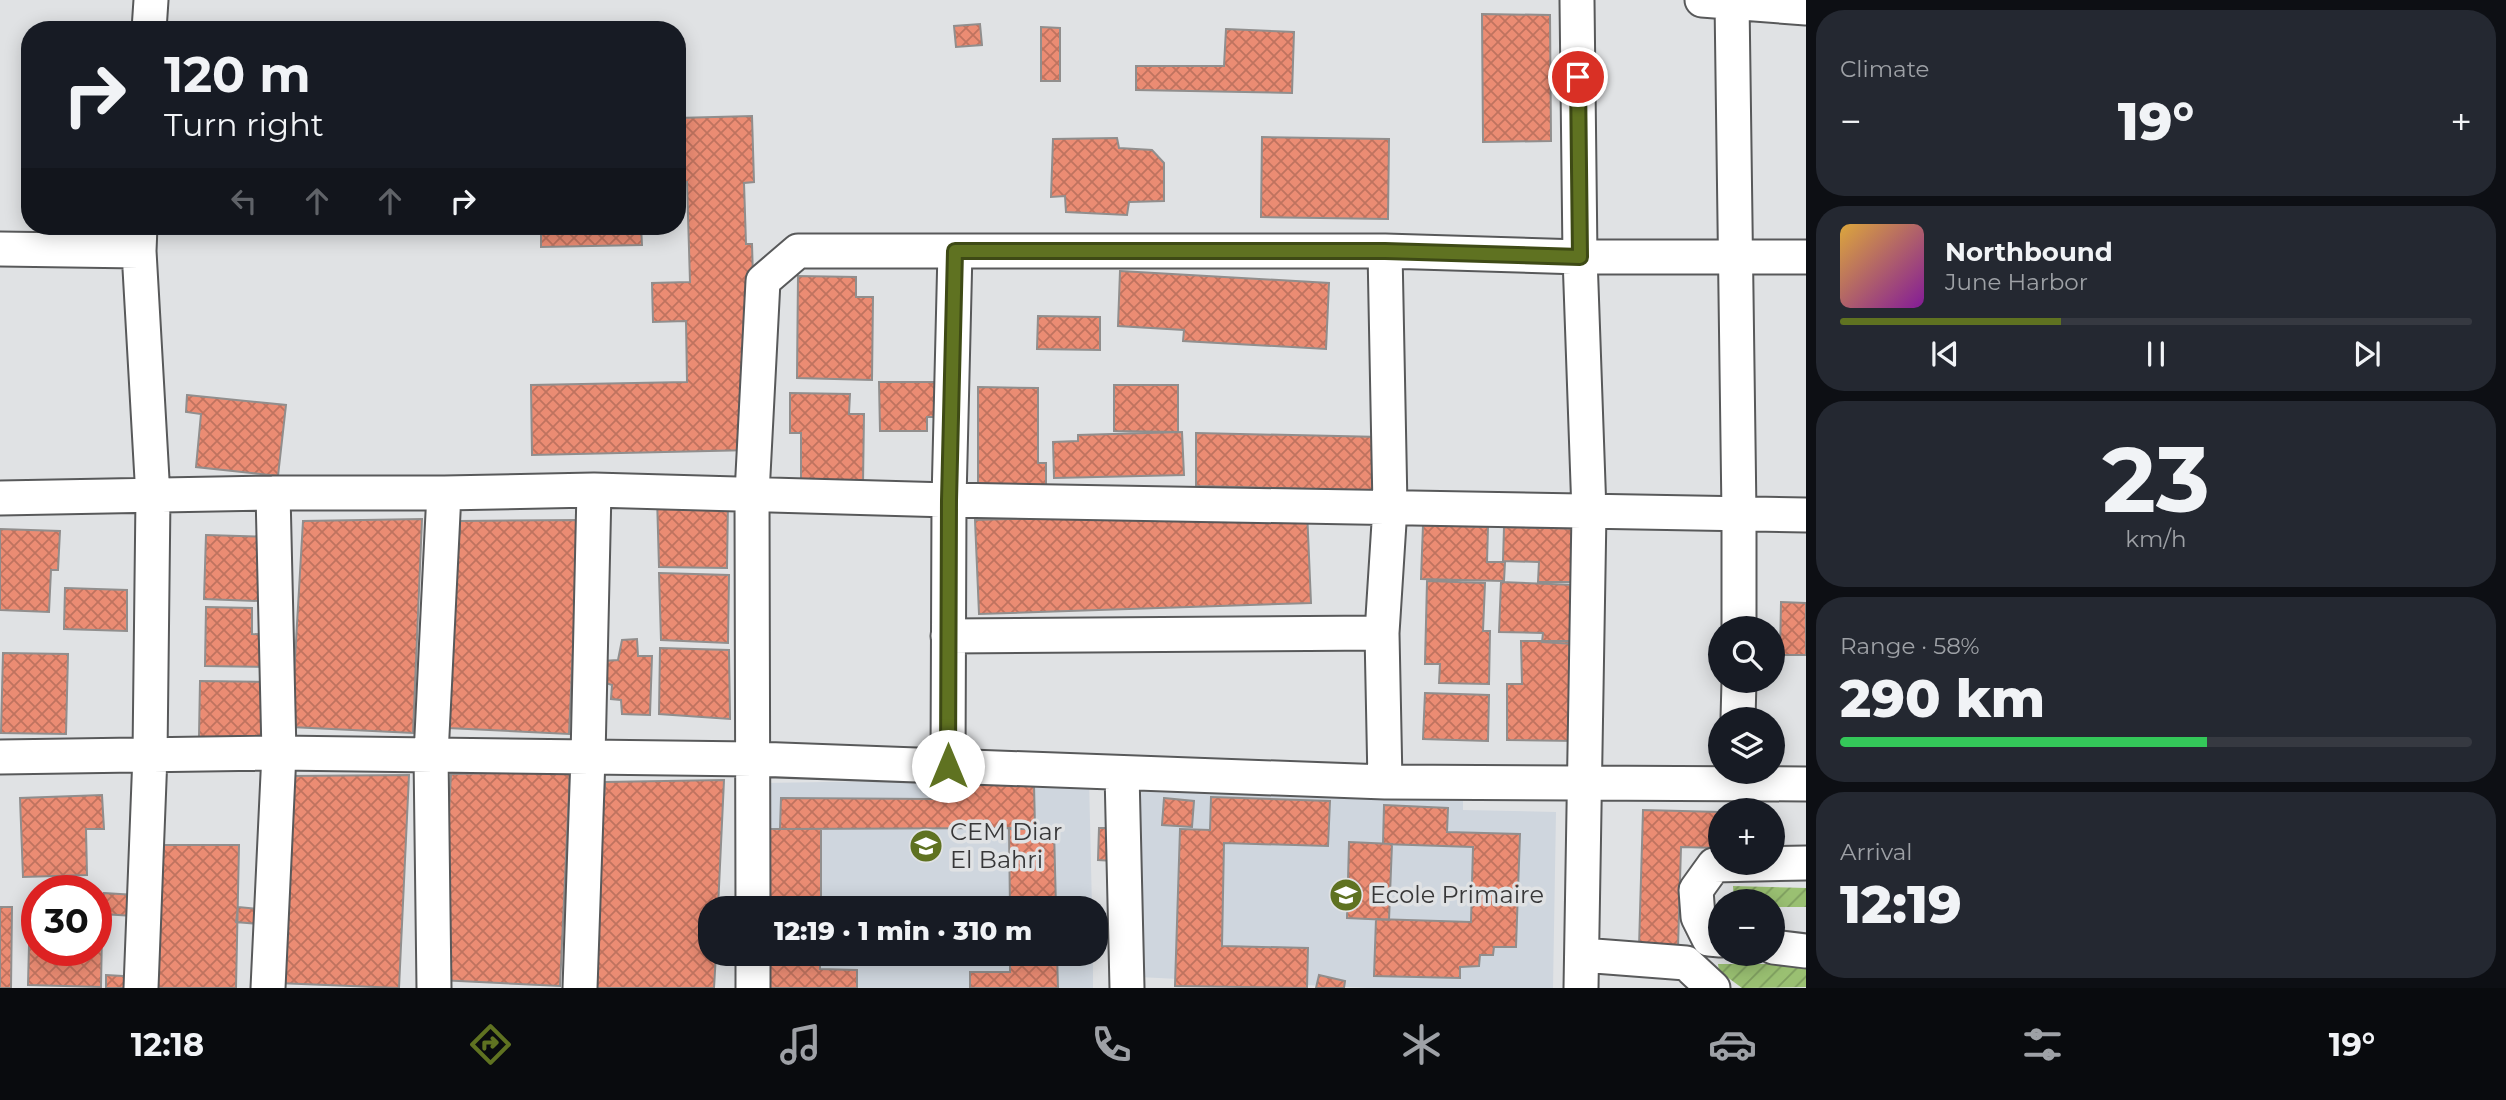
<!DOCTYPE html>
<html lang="en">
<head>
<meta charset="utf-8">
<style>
	body { margin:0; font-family:Montserrat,sans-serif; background:#242831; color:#f1f3f6; height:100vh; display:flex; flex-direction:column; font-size:26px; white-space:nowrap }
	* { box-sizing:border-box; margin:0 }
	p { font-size:23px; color:#9ea1a6 }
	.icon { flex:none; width:38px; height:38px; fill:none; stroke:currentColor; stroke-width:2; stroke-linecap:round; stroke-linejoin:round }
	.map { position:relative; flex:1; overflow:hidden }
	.sheet { display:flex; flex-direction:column; gap:10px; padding:10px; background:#0d0f14; width:700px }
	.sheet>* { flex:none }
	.top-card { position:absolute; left:21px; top:21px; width:665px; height:214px; border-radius:28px; box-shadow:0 4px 18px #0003; background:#171b24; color:#f1f3f6; overflow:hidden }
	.buttons { position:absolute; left:1708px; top:616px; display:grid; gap:14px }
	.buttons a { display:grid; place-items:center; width:77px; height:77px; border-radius:50%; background:#171b24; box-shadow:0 4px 18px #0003; font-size:35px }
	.speed { position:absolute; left:21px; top:875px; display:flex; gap:14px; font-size:35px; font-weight:700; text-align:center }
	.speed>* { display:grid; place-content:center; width:91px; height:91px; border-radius:50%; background:#171b24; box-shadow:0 4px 18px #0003; line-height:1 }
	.speed .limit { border:10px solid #d22; background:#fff; color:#111 }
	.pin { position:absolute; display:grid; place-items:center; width:60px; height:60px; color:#fff; margin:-30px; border:4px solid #fff; border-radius:50%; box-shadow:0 2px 7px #0007 }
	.me { position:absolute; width:77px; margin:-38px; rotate:0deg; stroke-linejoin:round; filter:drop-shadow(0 0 5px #0008) }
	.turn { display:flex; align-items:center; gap:24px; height:147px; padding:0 28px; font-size:32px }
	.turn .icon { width:91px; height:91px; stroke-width:2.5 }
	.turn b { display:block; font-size:49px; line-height:60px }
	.lanes { display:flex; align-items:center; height:66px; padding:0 28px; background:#0003; justify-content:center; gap:35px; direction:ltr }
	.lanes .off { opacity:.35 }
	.big { font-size:52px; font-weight:800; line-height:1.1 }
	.sheet .card { flex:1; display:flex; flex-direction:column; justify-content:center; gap:10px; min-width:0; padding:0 24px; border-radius:28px; background:#242831 }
	.sheet .dial { align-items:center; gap:0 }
	.dial b { font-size:91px; line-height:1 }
	.song { display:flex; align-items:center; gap:21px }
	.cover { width:84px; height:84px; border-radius:10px; background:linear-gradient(135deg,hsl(40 70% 55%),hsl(290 70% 35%)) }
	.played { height:7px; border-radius:4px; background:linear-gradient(90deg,#5f7221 35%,#363941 35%) }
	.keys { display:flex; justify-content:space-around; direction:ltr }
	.heat { display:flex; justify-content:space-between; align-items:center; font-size:38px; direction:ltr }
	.charge { height:10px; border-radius:5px; background:linear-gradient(90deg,#34c759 58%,#363941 0) }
	.trip { position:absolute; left:698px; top:896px; width:410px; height:70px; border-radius:28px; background:#171b24; box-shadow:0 4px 18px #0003; font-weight:800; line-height:70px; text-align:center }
	.tab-bar { display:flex; height:112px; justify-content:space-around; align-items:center; background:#090b0e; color:#9ea1a6 }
	.tab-bar .icon { width:49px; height:49px }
	.tab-bar .active { color:#5f7221 }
	.tab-bar b { font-size:32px; color:#f1f3f6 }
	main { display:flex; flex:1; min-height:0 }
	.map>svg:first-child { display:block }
	.built { fill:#cfd6de }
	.garden { fill:url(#garden-furrows) }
	.building { fill:url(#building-cross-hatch); stroke:#908e8d; stroke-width:2 }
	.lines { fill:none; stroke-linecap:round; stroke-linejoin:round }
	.minor-casing { stroke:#58595a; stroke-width:37 }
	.minor { stroke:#fff; stroke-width:33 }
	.route-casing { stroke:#3e4a15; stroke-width:18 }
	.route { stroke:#5f7221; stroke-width:12 }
	.labels { text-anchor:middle; stroke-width:7; stroke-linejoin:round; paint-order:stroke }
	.poi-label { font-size:24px; fill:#373738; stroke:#e0e2e4; text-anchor:start }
</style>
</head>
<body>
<main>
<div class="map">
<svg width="1806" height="988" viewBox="0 0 1806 988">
	<defs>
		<pattern id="garden-furrows" width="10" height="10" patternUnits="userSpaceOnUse" patternTransform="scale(1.75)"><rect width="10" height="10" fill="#9ac072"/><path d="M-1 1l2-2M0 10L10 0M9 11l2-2" fill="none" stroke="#7e9d5f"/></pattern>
		<pattern id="building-cross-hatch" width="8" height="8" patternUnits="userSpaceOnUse" patternTransform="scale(1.75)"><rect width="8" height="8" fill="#eb8c73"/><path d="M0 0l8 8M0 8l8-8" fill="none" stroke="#bf735f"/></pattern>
	</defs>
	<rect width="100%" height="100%" fill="#e0e2e4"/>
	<path class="built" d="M1089,778L1092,908H759L762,783Z
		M1136,789H1463V810L1556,812L1553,988H1368L1138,977Z
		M759,954H1093V988H758Z"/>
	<path class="garden" d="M1733,886L1806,888V907H1773V901H1734Z
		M1718,964H1806V987L1742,988L1719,971Z"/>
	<path class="building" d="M1482,14L1550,15L1551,141L1483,142Z
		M980,24L982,45L956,47L954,26Z
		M1041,27L1060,28V81H1041Z
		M1226,29L1294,32L1292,93L1136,90V66H1224Z
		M752,116L754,182L744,183L746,244H752L755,346L753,450L532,455L531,385L687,382L686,321L653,322L652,283L690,282L687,182L677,183V118Z
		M1262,137L1389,139L1388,219L1261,217Z
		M1117,138L1119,148L1152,150L1164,163V201L1129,202L1127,215L1066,212L1065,196L1051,197L1053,139Z
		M541,226H641L642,245L541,247Z
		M1120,271L1329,283L1326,349L1183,341L1184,330L1118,326Z
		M798,276L856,277V297H873L872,380L797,378Z
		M1038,316L1100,317V350L1037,349Z
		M879,382H949V417H927V431H880Z
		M1114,385H1178V432L1114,431Z
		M978,387L1038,388V463H1046V486H978Z
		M790,393L850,394L849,414H864L863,484L801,483V433H790Z
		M187,395L286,405L278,476L196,467L201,414L186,412Z
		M1182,432L1184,475L1054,478L1053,442L1078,441V435Z
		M1196,433L1382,437L1381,491L1196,486Z
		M657,497L728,502L727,568L659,567Z
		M1307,510L1311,603L979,614L975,520Z
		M422,519L413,733L291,727L303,521Z
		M579,520L569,734L448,728L460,521Z
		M1423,525L1488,527L1487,562H1505L1504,581L1421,579Z
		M1504,527L1583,529L1582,582H1538L1539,562L1503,561Z
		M0,529L60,531L58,570H51L49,612L0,610Z
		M206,535L277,537L275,622H259V601L204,599Z
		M659,573L729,575L728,643L661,640Z
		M1427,581L1485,583L1483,631H1490L1489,684L1439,683L1440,664H1425Z
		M1501,582L1576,585L1574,644L1542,642L1543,633L1499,632Z
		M65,588L127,590V631L64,629Z
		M1781,602L1806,603V655H1780Z
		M206,607L252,608V634L280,635L279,667L205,666Z
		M637,639L638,656H652L650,715L622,714L621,700L611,699L612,685L603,682V661L618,660L622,640Z
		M1521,641H1576L1577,741L1507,740V684H1522Z
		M660,648L729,650L730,719L659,714Z
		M3,653L68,654L66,734L1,733Z
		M200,681L272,682L271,738L199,737Z
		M1425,693L1489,695L1488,741L1423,739Z
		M570,772L560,986L439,980L451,774Z
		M409,775L399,988L278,983L290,776Z
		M724,780L718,908H710V954H716L714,988H592L605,782Z
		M1034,784L1035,828L780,829L781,798L932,799V785Z
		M102,795L104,829H86L87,875L23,877L20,798Z
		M1211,797L1330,801L1328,846L1224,843L1222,946L1308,948L1307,988L1175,986L1180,829L1210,830Z
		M1164,798L1194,801L1192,827L1162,825Z
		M1384,805L1448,808L1447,832L1520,834L1516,947H1494L1493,955H1480L1479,966L1460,967V978L1374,976L1376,919L1471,922L1473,847L1383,844Z
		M1643,810L1720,812V848L1681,847L1678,948L1639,947Z
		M1099,828H1114V861L1098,860Z
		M770,829H821V908H770Z
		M1009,829H1054L1056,908H1010Z
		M1349,842L1392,844L1389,920L1347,918Z
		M154,845H239L236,988H152Z
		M104,893L135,895L133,916L103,914Z
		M30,906L37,907V950H96V931H102L101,987L28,985Z
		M0,907H12L11,988H0Z
		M238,907L260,909L259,924L236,922Z
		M769,954H820V969L857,970V988H769Z
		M1010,954H1057L1058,988H970V972H1010Z
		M106,975L139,977V988H106Z
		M1319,975L1345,981L1344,988H1316Z"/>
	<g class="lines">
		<defs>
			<path id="minor" d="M1577,0L1580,257L1589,512L1581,988
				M1702,0L1806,8
				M1732,1L1739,514V628
				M149,30L151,0
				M140,226L139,251L153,497L150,755L141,988
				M0,249L139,251
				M0,498L273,493H444L594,490L949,500L1806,515
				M948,636L1382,633
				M1738,719L1739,681
				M0,757L279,753L752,759L1385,782L1806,784
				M948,766L949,500L955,251
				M1122,773L1127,988
				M1385,782L1382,633L1390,507L1385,251
				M753,908L752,494L763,281L798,251H1385L1580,257H1806
				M1720,940L1709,939L1698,917L1696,890L1714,865L1806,863
				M1773,947L1806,951
				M753,954V988
				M1582,955L1686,963L1713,988
				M268,988L279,753L273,493
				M434,988L431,755L444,493
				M580,988L588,757L594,490"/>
		</defs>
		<use href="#minor" class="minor-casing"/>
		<use href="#minor" class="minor"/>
	</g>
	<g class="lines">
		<defs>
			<path id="route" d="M948,766L949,500L955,251H1385L1580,257L1578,77"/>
		</defs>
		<use href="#route" class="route-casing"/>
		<use href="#route" class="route"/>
	</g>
	<defs>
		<symbol id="school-disc" viewBox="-11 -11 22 22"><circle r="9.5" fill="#5f7221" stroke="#e0e2e4"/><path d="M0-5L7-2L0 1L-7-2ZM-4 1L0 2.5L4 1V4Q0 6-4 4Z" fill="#fff"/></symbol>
	</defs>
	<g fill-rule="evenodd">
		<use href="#school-disc" x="907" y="827" width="38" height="38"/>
		<use href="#school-disc" x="1327" y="876" width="38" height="38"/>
	</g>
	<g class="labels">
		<g class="poi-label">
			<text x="950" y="840">CEM Diar<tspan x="950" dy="28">El Bahri</tspan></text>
			<text x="1370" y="903">Ecole Primaire</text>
		</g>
	</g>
</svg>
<div class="buttons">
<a><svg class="icon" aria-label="search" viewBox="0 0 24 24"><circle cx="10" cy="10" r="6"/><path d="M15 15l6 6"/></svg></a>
<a><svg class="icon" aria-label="layers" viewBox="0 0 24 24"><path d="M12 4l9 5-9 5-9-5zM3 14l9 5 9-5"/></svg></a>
<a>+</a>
<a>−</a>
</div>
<div class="speed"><div class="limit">30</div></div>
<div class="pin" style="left:1578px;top:77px;background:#d93025"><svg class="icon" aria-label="arrive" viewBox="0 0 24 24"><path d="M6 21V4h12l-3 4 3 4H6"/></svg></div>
<svg class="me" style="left:948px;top:766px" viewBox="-20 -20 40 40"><circle r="19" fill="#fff"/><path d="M0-13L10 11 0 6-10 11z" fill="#5f7221"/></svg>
<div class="trip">12:19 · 1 min · 310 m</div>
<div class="top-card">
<div class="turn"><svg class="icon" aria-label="right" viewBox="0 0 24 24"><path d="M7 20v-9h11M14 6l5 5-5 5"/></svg><div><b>120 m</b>Turn right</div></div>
<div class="lanes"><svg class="icon off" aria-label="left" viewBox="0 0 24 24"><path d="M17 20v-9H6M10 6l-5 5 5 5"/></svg><svg class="icon off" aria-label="ahead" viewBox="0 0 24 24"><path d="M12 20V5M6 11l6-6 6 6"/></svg><svg class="icon off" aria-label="ahead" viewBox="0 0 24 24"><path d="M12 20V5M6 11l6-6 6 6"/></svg><svg class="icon" aria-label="right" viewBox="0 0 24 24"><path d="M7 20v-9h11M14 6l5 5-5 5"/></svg></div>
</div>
</div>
<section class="sheet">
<div class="card"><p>Climate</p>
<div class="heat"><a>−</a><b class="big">19°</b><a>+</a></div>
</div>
<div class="card">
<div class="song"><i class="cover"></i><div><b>Northbound</b><p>June Harbor</p></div></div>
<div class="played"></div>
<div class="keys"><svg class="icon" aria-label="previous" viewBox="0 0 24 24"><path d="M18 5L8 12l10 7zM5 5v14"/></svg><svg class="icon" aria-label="pause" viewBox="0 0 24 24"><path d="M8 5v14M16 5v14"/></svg><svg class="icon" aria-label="next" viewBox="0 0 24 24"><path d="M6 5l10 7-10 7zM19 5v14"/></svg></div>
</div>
<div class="card dial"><b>23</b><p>km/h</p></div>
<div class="card"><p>Range · 58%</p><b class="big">290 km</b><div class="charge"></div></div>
<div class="card"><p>Arrival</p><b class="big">12:19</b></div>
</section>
</main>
<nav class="tab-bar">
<b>12:18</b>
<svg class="icon active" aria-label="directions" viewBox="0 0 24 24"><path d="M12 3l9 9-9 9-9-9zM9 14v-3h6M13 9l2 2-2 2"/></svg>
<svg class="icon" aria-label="music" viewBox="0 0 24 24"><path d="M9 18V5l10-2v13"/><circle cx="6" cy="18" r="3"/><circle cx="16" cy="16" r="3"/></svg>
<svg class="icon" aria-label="phone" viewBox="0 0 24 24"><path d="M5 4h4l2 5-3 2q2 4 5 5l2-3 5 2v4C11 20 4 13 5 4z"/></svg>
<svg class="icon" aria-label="climate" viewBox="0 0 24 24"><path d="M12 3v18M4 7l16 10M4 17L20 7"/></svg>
<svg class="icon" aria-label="car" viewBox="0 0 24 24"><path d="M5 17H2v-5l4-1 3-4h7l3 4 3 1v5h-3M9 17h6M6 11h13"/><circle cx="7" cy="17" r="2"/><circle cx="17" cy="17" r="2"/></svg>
<svg class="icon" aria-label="filters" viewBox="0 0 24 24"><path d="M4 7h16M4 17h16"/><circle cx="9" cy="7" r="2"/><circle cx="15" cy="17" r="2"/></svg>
<b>19°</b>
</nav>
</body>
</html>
